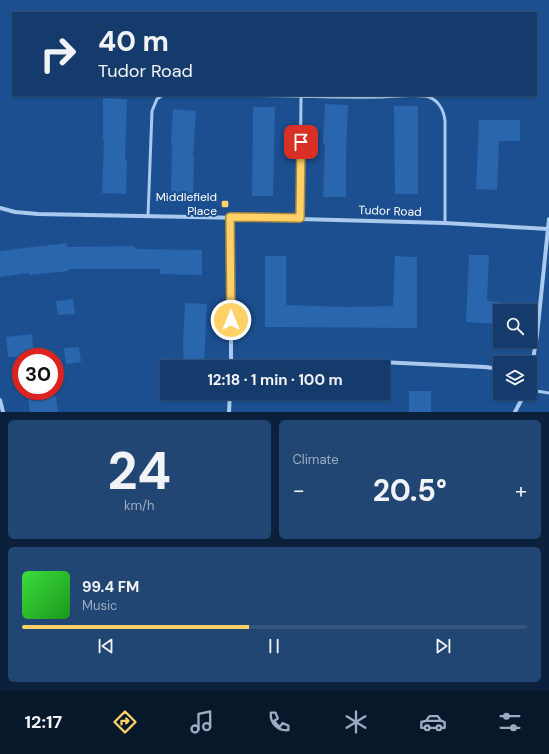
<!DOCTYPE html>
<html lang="en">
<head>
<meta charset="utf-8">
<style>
	body { margin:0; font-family:"DM Sans",sans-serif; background:#214673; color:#f1f3f6; height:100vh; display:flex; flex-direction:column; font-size:15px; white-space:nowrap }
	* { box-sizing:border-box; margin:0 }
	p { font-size:13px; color:#9dadc1 }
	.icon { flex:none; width:22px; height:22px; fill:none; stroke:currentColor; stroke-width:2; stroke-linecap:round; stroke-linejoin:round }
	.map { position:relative; height:412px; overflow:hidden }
	.panel { display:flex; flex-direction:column; gap:8px; padding:8px; background:#0b203b; flex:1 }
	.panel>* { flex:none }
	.banner { position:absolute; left:12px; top:12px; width:525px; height:84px; border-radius:0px; box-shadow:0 1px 3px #0004,0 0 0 1px #33557e; background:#143b6b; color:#f1f3f6; overflow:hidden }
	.controls { position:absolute; left:493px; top:304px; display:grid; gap:8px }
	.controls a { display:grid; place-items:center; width:44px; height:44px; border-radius:0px; background:#143b6b; box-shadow:0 1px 3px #0004,0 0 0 1px #33557e; font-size:20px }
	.speed { position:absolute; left:12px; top:348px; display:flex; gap:8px; font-size:20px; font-weight:700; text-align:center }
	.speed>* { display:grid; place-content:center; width:52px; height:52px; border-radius:50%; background:#143b6b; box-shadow:0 1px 3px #0004,0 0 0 1px #33557e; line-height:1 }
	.speed .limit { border:6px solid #d22; background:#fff; color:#111 }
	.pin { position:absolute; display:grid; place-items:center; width:34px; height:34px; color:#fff; margin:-17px; border-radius:8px; box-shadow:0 2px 6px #0006 }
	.me { position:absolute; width:44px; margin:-22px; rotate:0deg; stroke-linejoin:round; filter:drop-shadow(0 0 3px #0008) }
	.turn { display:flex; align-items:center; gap:14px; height:84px; padding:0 20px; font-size:18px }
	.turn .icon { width:52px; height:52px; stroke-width:2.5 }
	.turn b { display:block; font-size:28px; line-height:34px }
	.big { font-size:30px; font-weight:700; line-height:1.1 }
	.panel .tile { flex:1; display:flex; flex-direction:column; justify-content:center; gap:6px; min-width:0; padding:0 14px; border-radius:6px; background:#214673 }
	.panel .dial { align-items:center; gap:0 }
	.dial b { font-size:52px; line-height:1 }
	.song { display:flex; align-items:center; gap:12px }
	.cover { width:48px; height:48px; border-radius:6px; background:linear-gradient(135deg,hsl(120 70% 55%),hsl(120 70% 35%)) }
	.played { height:4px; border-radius:2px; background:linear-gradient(90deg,#ffd166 45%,#33557e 45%) }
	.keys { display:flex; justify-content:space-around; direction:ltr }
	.heat { display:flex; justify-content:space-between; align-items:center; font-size:22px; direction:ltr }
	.panel .tiles { flex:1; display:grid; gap:8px; grid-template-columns:1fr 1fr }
	.tile:last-child { grid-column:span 2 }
	.trip { position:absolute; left:160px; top:360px; width:230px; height:40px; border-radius:0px; background:#143b6b; box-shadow:0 1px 3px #0004,0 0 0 1px #33557e; font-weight:700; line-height:40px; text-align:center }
	.dock { display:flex; height:64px; justify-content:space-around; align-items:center; background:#08182b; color:#9dadc1 }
	.dock .icon { width:28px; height:28px }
	.dock .active { color:#ffd166 }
	.dock b { font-size:18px; color:#f1f3f6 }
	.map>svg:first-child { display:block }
	.building { fill:#2a66ad }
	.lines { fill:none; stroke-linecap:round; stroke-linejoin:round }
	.service { stroke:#a9c9ee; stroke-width:3 }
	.minor { stroke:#a9c9ee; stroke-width:4 }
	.route-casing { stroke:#a68842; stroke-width:10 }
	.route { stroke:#ffd166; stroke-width:7 }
	.poi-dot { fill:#ffd166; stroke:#1b4f8f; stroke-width:1.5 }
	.labels { text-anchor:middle; stroke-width:4; stroke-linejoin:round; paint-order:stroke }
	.poi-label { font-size:12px; fill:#fff; stroke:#1b4f8f; text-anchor:end }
	.street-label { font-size:12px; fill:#fff; stroke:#1b4f8f }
</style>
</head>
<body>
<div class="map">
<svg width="549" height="412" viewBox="0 0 549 412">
	<rect width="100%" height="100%" fill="#1b4f8f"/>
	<path class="building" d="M103,98L127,99L125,160H127L126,194L102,193L104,141H103Z
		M325,104L348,105L346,156V197H323L325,144H323Z
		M394,106H418V194H395Z
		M253,107H275L273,196H252Z
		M173,109L196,111L193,157H194L193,196H171L172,144H171Z
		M479,120H520V141H499L497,190L476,189Z
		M67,243V247L135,246V249L202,250V275L160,274V269H69V271L29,275V273L0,277V251Z
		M469,255H489L487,301L500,302V324L466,322Z
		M265,256H286V305L348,307L393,306L395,256L417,257V328L265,327Z
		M73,299L75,314L58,315L56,301Z
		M185,303L207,304L204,365H206V367H184L183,342Z
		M32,334L34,357H8L6,337Z
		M79,347L81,362L66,364L64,348Z
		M27,391H50L51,397L56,396L58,412H30Z
		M409,391H431V412H409Z
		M184,393H206L205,401H184Z"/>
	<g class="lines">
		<path class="service" d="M246,95C290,96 335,98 380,97C393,97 418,93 429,97C439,101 444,111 445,121V223
			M148,216L152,111L157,99L163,95
			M300,219L301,96
			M530,390L549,393"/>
		<path class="minor" d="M0,208L15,212L38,214L300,219L445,223L549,229
			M231,217V367
			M231,363L380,362L485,367L500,369
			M530,378L537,335L549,219
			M0,400L3,412
			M229,412L230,393
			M515,412L525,393"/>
	</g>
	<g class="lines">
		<defs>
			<path id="route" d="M231,320L230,217L300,218L301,142"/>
		</defs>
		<use href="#route" class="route-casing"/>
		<use href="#route" class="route"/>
	</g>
	<rect class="poi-dot" x="221" y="200" width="8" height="8" rx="2"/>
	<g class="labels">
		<g class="poi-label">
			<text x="217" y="201">Middlefield<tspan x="217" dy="14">Place</tspan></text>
		</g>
		<g class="street-label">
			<text transform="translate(390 211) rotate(2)" y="4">Tudor Road</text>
		</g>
	</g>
</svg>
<div class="controls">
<a><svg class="icon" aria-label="search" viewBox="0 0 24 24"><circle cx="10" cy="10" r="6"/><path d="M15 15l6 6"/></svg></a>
<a><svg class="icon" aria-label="layers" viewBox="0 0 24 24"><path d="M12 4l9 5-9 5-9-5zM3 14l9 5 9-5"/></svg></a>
</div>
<div class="speed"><div class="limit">30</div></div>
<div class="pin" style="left:301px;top:142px;background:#d93025"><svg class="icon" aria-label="arrive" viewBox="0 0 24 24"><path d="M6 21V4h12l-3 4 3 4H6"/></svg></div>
<svg class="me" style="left:231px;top:320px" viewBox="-20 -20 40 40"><circle r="17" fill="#ffd166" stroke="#fff" stroke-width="3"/><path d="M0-11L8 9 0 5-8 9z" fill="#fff"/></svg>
<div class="trip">12:18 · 1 min · 100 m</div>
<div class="banner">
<div class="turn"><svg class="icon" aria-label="right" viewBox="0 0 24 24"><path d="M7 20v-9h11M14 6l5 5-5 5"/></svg><div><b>40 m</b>Tudor Road</div></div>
</div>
</div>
<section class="panel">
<div class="tiles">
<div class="tile dial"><b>24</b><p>km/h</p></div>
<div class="tile"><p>Climate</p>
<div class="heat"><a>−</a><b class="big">20.5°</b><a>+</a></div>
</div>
<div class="tile">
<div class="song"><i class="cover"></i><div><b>99.4 FM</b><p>Music</p></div></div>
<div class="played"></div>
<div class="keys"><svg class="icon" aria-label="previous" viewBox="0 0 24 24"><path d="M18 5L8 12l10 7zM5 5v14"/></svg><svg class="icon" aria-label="pause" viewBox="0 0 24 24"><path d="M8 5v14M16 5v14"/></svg><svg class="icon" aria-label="next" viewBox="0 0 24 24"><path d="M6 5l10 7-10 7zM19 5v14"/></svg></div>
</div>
</div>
</section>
<nav class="dock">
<b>12:17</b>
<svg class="icon active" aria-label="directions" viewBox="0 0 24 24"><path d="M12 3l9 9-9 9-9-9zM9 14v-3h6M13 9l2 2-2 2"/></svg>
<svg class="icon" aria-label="music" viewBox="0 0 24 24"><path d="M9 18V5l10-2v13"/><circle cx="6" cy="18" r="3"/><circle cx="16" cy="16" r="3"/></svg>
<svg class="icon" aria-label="phone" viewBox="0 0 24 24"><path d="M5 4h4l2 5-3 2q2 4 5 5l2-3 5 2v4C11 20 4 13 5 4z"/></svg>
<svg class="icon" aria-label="climate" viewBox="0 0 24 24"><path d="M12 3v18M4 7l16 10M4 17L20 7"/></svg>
<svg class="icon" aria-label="car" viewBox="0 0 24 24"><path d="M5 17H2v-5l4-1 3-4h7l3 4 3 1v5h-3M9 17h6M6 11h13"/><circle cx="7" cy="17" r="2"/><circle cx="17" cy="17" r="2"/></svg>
<svg class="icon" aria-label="filters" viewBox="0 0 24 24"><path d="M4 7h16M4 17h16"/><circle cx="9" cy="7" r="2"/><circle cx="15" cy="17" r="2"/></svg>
</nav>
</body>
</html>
